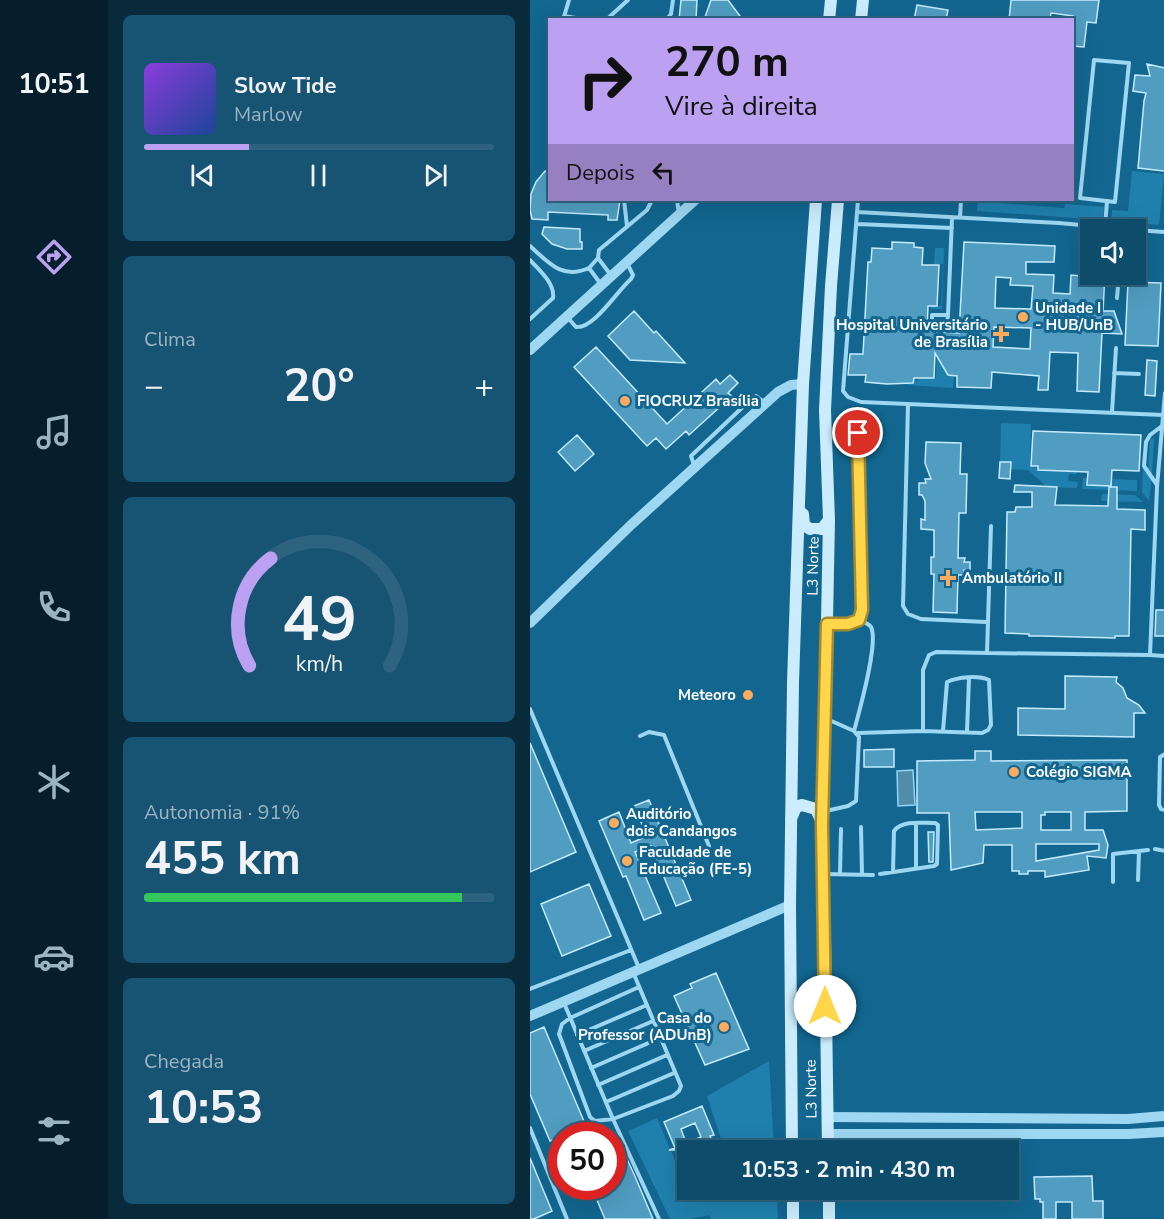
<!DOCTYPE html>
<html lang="pt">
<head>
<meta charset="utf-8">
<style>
	body { margin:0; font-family:"Nunito Sans",sans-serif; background:#175372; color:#f1f3f6; height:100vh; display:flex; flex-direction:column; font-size:22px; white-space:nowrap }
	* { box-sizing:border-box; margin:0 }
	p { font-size:20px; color:#9bb4c2 }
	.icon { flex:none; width:33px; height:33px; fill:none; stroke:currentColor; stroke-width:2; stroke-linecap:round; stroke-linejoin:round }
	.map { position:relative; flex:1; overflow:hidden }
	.drawer { display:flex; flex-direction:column; gap:15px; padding:15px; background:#082a3b; width:422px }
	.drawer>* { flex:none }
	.guide { position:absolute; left:18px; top:18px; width:526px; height:183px; border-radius:0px; box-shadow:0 6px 24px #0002,0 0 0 2px #2e637f; background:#bca0f2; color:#111; overflow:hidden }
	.tools { position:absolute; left:550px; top:219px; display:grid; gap:12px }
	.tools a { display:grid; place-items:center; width:66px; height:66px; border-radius:0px; background:#0e4c6c; box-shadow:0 6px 24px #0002,0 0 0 2px #2e637f; font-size:30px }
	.speed { position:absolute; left:18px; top:1122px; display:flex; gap:12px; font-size:30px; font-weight:700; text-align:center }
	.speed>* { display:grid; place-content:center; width:78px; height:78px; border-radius:50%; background:#0e4c6c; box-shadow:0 6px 24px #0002,0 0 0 2px #2e637f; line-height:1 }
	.speed .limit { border:9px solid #d22; background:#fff; color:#111 }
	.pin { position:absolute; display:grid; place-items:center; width:51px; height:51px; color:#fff; margin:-26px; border:3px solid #fff; border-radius:50%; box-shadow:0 2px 6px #0007 }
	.me { position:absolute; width:66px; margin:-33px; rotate:0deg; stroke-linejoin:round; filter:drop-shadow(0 0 4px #0008) }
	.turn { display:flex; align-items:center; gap:21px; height:126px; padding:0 18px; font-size:27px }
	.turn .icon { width:78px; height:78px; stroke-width:2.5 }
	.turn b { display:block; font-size:42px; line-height:51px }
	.then { display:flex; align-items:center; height:57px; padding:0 18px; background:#0003; gap:12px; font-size:22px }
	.big { font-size:45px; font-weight:700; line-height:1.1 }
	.drawer .tile { flex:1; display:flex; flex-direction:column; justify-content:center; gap:9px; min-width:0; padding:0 21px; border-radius:9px; background:#175372 }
	.drawer .dial { align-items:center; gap:0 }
	.dial svg { height:156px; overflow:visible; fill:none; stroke:#2e637f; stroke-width:7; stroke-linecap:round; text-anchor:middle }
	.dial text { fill:#f1f3f6; stroke:none }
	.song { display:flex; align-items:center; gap:18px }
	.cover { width:72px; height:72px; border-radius:9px; background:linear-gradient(135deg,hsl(270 70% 55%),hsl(220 70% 35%)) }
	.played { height:6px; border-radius:3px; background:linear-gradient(90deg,#bca0f2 30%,#2e637f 30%) }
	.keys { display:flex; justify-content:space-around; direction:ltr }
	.heat { display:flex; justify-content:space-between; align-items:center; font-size:33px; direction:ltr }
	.charge { height:9px; border-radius:4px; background:linear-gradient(90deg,#34c759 91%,#2e637f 0) }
	.trip { position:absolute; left:147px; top:1140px; width:342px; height:60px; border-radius:0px; background:#0e4c6c; box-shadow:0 6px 24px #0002,0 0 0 2px #2e637f; font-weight:700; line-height:60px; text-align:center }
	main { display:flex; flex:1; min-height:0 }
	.menu { display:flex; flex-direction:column; width:108px; justify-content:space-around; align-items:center; background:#061e2b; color:#9bb4c2 }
	.menu .icon { width:42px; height:42px }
	.menu .selected { color:#bca0f2 }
	.menu b { font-size:27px; color:#f1f3f6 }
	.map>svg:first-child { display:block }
	.green { fill:#2080ad }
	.water { fill:#518dab; stroke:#8ed6f5; stroke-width:1.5 }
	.building { fill:#509dc1; stroke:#c4ebfd; stroke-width:1.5; fill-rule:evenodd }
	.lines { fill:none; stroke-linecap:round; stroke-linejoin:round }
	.service { stroke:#9dd7f2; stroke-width:4 }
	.tertiary { stroke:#9dd7f2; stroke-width:10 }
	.secondary { stroke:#cbecfc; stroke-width:12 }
	.route-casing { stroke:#a68a30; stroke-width:15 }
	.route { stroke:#ffd54a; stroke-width:10 }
	.poi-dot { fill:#ffab5e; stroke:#126690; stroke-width:2 }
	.labels { text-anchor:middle; stroke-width:6; stroke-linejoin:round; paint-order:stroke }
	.poi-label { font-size:15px; font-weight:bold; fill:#fff; stroke:#126690; text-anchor:start }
	.street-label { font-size:15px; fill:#fff; stroke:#126690 }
</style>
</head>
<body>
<main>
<nav class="menu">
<b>10:51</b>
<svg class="icon selected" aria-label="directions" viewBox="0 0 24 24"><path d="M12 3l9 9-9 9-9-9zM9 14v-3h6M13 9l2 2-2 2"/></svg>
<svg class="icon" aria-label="music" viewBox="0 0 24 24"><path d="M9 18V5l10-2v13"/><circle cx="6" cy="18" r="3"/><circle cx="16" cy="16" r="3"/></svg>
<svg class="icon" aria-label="phone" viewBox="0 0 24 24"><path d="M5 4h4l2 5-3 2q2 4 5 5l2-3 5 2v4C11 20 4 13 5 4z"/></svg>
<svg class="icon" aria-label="climate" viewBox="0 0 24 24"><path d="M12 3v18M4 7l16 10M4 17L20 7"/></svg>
<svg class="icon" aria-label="car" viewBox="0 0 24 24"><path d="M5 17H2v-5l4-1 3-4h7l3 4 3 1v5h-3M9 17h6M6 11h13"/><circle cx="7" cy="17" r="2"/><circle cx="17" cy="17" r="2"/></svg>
<svg class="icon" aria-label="filters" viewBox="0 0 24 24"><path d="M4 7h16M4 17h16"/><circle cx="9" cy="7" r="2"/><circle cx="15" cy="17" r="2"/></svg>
</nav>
<section class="drawer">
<div class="tile">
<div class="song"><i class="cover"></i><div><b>Slow Tide</b><p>Marlow</p></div></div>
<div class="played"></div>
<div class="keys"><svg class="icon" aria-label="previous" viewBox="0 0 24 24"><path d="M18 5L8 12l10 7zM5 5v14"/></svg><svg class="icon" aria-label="pause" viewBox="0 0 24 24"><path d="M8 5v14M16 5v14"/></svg><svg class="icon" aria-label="next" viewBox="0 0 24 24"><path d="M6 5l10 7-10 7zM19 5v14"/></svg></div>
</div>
<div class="tile"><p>Clima</p>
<div class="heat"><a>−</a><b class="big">20°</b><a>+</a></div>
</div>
<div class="tile dial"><svg viewBox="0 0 100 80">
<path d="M14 69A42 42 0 1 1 86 69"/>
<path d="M14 69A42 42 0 0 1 25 14" stroke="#bca0f2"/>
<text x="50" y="56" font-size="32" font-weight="700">49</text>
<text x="50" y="72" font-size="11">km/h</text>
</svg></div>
<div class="tile"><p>Autonomia · 91%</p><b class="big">455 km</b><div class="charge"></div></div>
<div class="tile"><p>Chegada</p><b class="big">10:53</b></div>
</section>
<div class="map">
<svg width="635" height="1219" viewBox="0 0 635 1219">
	<rect width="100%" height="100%" fill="#126690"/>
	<path class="green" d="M602,171L634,174L629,225L581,220L582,210L598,211Z
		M448,200H470V203L534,208L535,204L574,207L573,220L447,211Z
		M405,248H414L412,309H401V306H411L413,264H404Z
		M407,346L417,374L424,375L423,388L377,385L378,380H388V378H406Z
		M471,423L501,424L500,467L513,468L514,471L547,472V474H539L538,481L548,482L547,488L517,487L498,470L470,469Z
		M624,438L622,475L618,469L620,440Z
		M613,467L622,478L619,501L612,492Z
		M553,478H557V485L580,486L581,479L607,480V491L552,489Z
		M572,494L605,495L613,502L571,501Z
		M239,1061L244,1150H180L193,1145L177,1096Z
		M127,1118L146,1163L157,1159L158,1190H247L248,1219H181L179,1215L161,1219H140L98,1131Z"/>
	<path class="water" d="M383,770L385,805L368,806L367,771Z"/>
	<path class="building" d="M151,0H167L166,20H149Z
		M181,0H198L213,20H174Z
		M481,0H569L566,23L557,22L554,47L543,46V16L521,13L520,20H479Z
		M387,5L418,10L416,20H384Z
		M617,64L635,68V171L608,168L614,101L616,93L603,91L605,75L620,76Z
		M15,171L20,172V200H90L87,220H78V215L18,212V220L2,219L0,210L1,194L6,182Z
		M14,227L50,229V242H52V249H37L22,244L12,234Z
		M362,242L384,243V247L393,248L392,265H409L407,306H398L397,331L429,333L434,242L525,246L524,262H496V274L524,275L523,293L540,294L541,275L552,276L554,255H561V274H575L573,311H584L592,334L572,333L569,392L547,391L548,353L520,352L518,390H508L509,376L462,372L461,388L427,387V376L418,375L405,353L404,378H384L383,383L357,384L335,382L336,375H318L320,354H333L338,262H341L342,248L362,249ZM466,277L481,278L480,285L503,286L501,309L465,308ZM464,327L501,328L500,349L463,347Z
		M598,282L631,283L628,346L595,345Z
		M104,311L124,333L126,331L155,363L100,360L78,336Z
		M66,347L137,424L186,379L190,384L200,375L208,383L198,393L202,396L159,435L156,431L136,449L126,438L117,446L44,367Z
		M617,360L627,361L625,396L615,395Z
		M503,431L611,435L609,471L582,470L581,486L557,485L558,472L508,470V466H501Z
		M47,435L64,454L45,471L28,452Z
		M396,442L431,443L430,474H437L436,513H429L428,558H435L434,562H440V570H434V575H428L427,613L403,612L404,574H401V557H404V530L391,529V519L395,520V501L392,495H389V483H396L395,479H401L395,463Z
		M470,462H481L480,479L469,478Z
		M485,485L527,487L525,505L578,506L579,487H587V509L615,510V530L601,529L599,636H585V638L511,636H499V634L475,633L477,512H485L486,507H502V492H484Z
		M626,610H635V636H625Z
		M535,676L587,677L586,682L593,688L597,698L609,705L615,713H604V737L488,735V708L535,709Z
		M0,743L46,852L0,872Z
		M364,749V767H334V750Z
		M445,751H461V761L597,760V811L555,812V830H573L578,845L576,858L557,856L559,870L515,877V871H498V874H489V871H482V845H454L453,863L421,870L419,813H387V761L445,760ZM445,812H492V828L446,830ZM515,812H541V830H511V815H515ZM506,844H569V850L506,861Z
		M119,800L161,900L146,906L121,846L105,852L131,913L114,920L96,876L93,877L69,821L89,812L101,843L117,836L104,806Z
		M398,832H404L403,862H399Z
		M59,884L81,936L32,956L11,904Z
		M186,973L219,1049L175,1065L144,996L162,988L160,984Z
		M14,1027L56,1126L20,1141L0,1094V1033Z
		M172,1106L184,1135L180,1136L184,1146L175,1150H139L145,1148L134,1122ZM165,1123L171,1137L156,1143L151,1129Z
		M88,1140L104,1174L123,1219H75L61,1186H82V1142Z
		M0,1158L22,1211L4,1219H0Z
		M562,1176L563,1201H573V1219H542V1202H526V1219H513V1202H510V1199H505L504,1177Z
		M418,1190H429V1197L418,1198Z"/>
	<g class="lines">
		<path class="service" d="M34,16L57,20
			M33,20L39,0
			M76,20L98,0
			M136,20L141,14L143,0
			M564,60L599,63L585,202L550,198Z
			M94,200L97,226
			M147,200L149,214
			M328,200L313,391L318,397L331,402L633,415
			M327,212L529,223L606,230
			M430,218L431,200
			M327,224L422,228
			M575,227L577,201
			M606,230L635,232
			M0,246C19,263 32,280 59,268
			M68,258L80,274
			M0,260C9,270 25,283 23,298L0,319
			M70,283L59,268L68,258L69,250L117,210L122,200
			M587,298L589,274
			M418,315H402V326L417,327L418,315L422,218
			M38,318L46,327C64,329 87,291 101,279L103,275L97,263
			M584,373L609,374
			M635,393L627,487L620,655L635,656
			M378,404L373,606L378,614L391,619L456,622
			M582,412L586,348
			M164,465L161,456L218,402L226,396L235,403
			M627,485L614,466L616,442L620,435L632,426
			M461,526L457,653L620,655
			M300,624H318L329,620L332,610L328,433
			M0,709L109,968
			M324,731C329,712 349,643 341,627C338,623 333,622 329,620
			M393,731V670L399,655L406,652L457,653
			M437,732L439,678
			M328,733L393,731L452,733L458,730L461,725L459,680C448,675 428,677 417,682L413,731
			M110,736L119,732L134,735L179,846L176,854L160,858
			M635,754L630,757L629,805L631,809L635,810
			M296,811L318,806L326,801L329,737L324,731L297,719
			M386,823V868
			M331,827L332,874
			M625,849L635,851
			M293,874L343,875
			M310,874L311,829
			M350,874L404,866L407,864L408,825L405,823C392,823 372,820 364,831L363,872
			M608,880L609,851
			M583,882V854L618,850
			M103,972L151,1086L149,1091L143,1096L83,1119L65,1121L60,1117L29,1034L32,1024L40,1018L109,987
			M0,989L101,950
			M34,1003L83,1119L129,1219
			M47,1035L117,1005
			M54,1051L123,1021
			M61,1068L130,1038
			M68,1085L137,1055
			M76,1102L144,1073
			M0,1128L37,1219"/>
		<path class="tertiary" d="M0,350L165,200
			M0,623L102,524L248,392L261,385L273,384
			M0,1016L260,905
			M297,1117L598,1119L635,1116
			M298,1134H599L635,1132"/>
		<path class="secondary" d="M299,20L301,0
			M331,20L333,0
			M273,514L274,525L280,529H292L299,520
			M261,819L266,807L272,805L286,809L291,820
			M262,1150L260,905L263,683L273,384L286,200
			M298,1150L295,939L292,874L299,520L295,410L301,286L308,200
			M263,1190V1219
			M299,1190V1219"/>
	</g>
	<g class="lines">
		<defs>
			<path id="route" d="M295,1006L292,824L297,624H318L329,620L332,610L328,433"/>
		</defs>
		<use href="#route" class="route-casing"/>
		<use href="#route" class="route"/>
	</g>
	<g class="poi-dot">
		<circle cx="493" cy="317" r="6"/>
		<path d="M468 325h6v6h6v6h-6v6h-6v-6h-6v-6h6z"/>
		<circle cx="95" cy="401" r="6"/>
		<path d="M415 569h6v6h6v6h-6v6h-6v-6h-6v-6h6z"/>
		<circle cx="218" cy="695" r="6"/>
		<circle cx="484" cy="772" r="6"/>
		<circle cx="84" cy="823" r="6"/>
		<circle cx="97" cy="861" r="6"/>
		<circle cx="194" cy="1027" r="6"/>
	</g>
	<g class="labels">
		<g class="poi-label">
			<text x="505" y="313">Unidade I<tspan x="505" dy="17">- HUB/UnB</tspan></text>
			<text x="458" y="330" text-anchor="end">Hospital Universitário<tspan x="458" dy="17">de Brasília</tspan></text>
			<text x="107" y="406">FIOCRUZ Brasília</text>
			<text x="432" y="583">Ambulatório II</text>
			<text x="206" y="700" text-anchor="end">Meteoro</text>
			<text x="496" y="777">Colégio SIGMA</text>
			<text x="96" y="819">Auditório<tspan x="96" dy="17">dois Candangos</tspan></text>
			<text x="109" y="857">Faculdade de<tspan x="109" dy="17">Educação (FE-5)</tspan></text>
			<text x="182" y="1023" text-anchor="end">Casa do<tspan x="182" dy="17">Professor (ADUnB)</tspan></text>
		</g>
		<g class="street-label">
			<text transform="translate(283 566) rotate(-89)" y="5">L3 Norte</text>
			<text transform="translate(281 1089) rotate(-91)" y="5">L3 Norte</text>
		</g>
	</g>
</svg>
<div class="tools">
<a><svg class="icon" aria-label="sound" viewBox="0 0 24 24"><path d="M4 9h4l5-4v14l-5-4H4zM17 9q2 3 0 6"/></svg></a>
</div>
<div class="speed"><div class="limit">50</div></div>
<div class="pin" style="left:328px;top:433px;background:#d93025"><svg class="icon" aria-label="arrive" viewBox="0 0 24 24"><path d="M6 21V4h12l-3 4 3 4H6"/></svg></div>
<svg class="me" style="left:295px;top:1006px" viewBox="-20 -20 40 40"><circle r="19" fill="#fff"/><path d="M0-13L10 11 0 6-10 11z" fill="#ffd54a"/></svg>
<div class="trip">10:53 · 2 min · 430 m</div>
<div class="guide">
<div class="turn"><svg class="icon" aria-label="right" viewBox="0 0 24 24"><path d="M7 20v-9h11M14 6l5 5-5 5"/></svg><div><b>270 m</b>Vire à direita</div></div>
<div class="then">Depois<svg class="icon" aria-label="left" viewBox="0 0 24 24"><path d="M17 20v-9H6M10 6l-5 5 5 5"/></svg></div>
</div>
</div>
</main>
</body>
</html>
